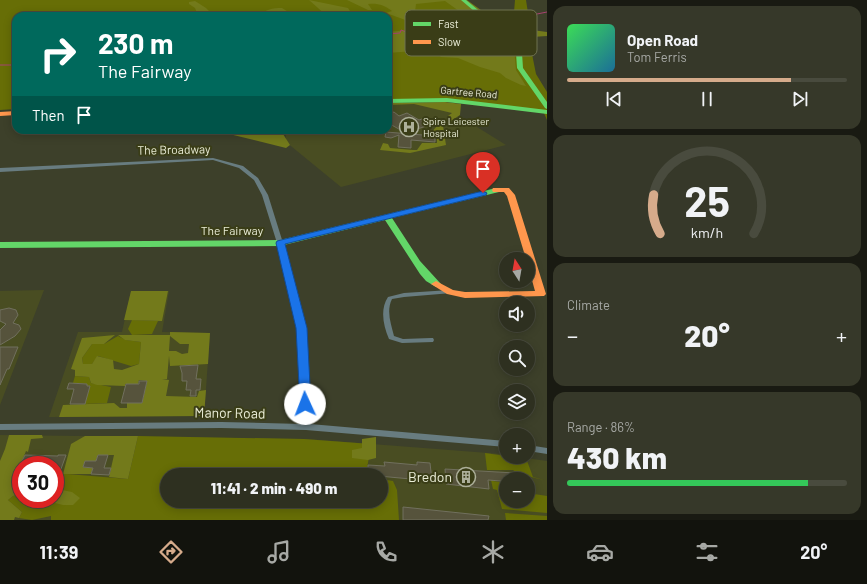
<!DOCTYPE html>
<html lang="en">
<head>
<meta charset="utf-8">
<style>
	body { margin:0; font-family:Barlow,sans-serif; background:#363829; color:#f1f3f6; height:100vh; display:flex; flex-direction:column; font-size:15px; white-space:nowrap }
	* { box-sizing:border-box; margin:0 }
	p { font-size:13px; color:#a7a9a5 }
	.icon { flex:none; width:22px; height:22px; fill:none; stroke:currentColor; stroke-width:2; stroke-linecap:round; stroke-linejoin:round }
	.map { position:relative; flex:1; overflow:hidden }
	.drawer { display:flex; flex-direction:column; gap:6px; padding:6px; background:#191a12; width:320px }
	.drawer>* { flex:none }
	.banner { position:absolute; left:12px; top:12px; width:380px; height:122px; border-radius:12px; box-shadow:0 2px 10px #0003,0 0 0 1px #494b3e; background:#00695c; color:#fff; overflow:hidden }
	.needle { width:26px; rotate:349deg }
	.controls { position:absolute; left:499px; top:252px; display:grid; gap:8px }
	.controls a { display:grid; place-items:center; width:36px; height:36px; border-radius:50%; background:#2e3020; box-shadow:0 2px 10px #0003,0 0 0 1px #494b3e; font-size:20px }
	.speed { position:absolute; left:12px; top:456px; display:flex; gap:8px; font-size:20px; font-weight:700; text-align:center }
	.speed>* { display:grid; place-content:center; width:52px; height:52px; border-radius:50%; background:#2e3020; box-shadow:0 2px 10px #0003,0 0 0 1px #494b3e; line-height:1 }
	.speed .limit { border:6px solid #d22; background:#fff; color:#111 }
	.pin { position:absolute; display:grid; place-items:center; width:34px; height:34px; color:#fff; margin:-41px -17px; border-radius:50% 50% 50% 0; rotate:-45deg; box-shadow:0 0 4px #0007 }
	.pin .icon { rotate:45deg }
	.me { position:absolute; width:44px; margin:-22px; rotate:358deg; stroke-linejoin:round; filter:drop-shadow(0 0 3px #0008) }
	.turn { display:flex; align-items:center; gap:14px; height:84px; padding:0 20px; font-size:18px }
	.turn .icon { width:52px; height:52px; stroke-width:2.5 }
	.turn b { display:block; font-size:28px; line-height:34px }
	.then { display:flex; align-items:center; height:38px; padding:0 20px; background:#0003; gap:8px; font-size:15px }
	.big { font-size:30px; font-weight:800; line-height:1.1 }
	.drawer .card { flex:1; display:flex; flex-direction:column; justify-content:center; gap:6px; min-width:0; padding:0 14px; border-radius:12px; background:#363829 }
	.drawer .dial { align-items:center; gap:0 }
	.dial svg { height:104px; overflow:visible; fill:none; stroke:#494b3e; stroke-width:7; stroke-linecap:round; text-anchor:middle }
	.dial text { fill:#f1f3f6; stroke:none }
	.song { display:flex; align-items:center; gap:12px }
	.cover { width:48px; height:48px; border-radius:6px; background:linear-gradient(135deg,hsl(130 70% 55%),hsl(200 70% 35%)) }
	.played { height:4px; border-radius:2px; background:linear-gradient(90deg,#d6ab8b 80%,#494b3e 80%) }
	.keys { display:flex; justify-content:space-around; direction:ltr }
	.heat { display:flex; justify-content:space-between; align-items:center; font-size:22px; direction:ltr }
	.charge { height:6px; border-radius:3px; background:linear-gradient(90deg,#34c759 86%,#494b3e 0) }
	.trip { position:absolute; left:160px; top:468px; width:228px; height:40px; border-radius:20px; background:#2e3020; box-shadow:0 2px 10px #0003,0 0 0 1px #494b3e; font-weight:800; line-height:40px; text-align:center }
	.tabs { display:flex; height:64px; justify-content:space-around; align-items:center; background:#12130d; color:#a7a9a5 }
	.tabs .icon { width:28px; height:28px }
	.tabs .selected { color:#d6ab8b }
	.tabs b { font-size:18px; color:#f1f3f6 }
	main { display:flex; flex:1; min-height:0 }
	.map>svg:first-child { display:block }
	.built { fill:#494d22; fill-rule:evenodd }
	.green { fill:#676e06 }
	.forest { fill:#737a1b; fill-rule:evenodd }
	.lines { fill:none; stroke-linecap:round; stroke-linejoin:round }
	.stream { stroke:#a74270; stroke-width:1 }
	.building { fill:#56533c; stroke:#71705e }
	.street { fill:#687c80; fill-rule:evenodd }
	.fast { fill:#63d668; fill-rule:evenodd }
	.slow { fill:#ff974d; fill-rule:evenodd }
	.route { fill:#1a73e8; stroke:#114b97 }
	.labels { text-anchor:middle; stroke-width:4; stroke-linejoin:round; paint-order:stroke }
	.far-street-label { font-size:10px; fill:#eaedd7; stroke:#3a3d17 }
	.far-poi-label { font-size:10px; fill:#eaedd7; stroke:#3a3d17; text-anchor:start }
	.street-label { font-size:12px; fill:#eaedd7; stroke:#3a3d17 }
	.near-street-label { font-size:14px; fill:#eaedd7; stroke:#3a3d17 }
	.near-poi-label { font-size:14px; fill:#eaedd7; stroke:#3a3d17; text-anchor:end }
	.key { fill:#3a3d17; stroke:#6f7251; stroke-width:1 }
	.key-label { font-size:11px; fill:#eaedd7 }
</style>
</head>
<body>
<main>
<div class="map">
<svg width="547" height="520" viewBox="0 0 547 520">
	<rect width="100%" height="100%" fill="#3d402a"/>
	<path class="built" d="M388,104H440L506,145L341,187L286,142V130H388Z
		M44,290L0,405V291Z
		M131,291H169L162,332L210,333L204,416L49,417L78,332H122Z
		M0,435L307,439L501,454L506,455V457H519L547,461V520H0ZM21,465H55V499H21ZM167,475H381V501H167ZM506,479H528V501H506Z"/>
	<path class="green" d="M0,0H457L504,35L500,27L514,12L515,0H526L528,13L519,22L517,26L518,32L528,42L531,49L536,74L547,92V120L543,111L444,99L388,100V16H16V109L0,110Z
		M132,320L158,321L152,334L132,335L128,329Z
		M118,336L126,340L141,342L139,364L131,366L98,356L92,364H83L82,358L92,344H104Z
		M75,376L89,377L91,383L111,387L107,403L84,404L90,386H86L87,384L73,383Z
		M138,436L304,439L371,444L366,475H167V501H381V479L393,481L397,490L399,520H51V516L32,520L19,518L22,512L8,500L13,496L21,494V499H55V473L128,479Z
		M485,453L506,456V457L526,458L533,477L544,480L518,474L513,470H487Z
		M489,471L493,481L500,482L501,490H506V501H528V493L547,496V513L502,509L497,490L493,489Z
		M505,513L547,516V520H506Z"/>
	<path class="forest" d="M309,0L348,8L353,16H327Z
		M347,0H467L485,13L499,14L507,18L500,27L505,37L514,47L516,70L526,86L521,85L506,78L500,73L480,67L458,58L440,57L444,52L504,49C497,38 477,37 466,36L464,31L479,26L476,22L453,24L425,31C431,38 442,38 451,39L453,41L452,44L414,51L388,53V32L418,29L415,25L423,23L429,28L434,27L433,24L442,20H455L470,16L459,11L445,1L416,4L415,12L408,15L418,20L411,22L386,13L392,11C384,5 378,3 368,4L372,10H368Z
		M195,1L206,8L212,14H222H207L197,13L195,8L189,4V2Z
		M282,8L290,13L288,16H259C266,9 272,8 282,8Z
		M517,28L547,32V36L532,37L527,41L518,32Z
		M445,102L461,104L460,115L443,126L446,145L410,153L380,150L383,143L388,144L390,148L413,150H417L422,143H437V136L429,135L437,126L451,118L448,116L452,113L414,104L388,105V103Z
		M222,130H284L283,134L290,145L286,148L221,132Z
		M131,291H168L162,321L124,320Z
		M170,332L210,333L208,364L170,366L169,356L167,379H162L169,380L166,396L197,397L199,391L206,390L204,416L59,417L63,405L114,403L120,408H127V403H142L147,381L139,380L138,384H125V386L97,385L91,383L89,377L75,376V370L71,369L82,338L115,335L104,344H92L82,358L83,364H92L97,356L113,360L114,369L122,370L139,364L141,342L125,340L118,335H170ZM170,336L180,344H189L188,353L182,354L176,351H169Z
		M9,435H42L43,438L31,439L28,452L26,451L19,469H21V494L13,496L8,500L22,512L19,518L15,517L14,520H0V461L5,449Z
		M85,436H138L128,479L109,477L114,455H98L96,461H85L83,467L93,468L91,474H63L71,444Z
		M376,437V458L368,460L352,458V450L362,448V439Z
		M62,490L72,492L80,498L73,505H63L55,503Z"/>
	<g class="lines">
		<path class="stream" d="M388,34L400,33L401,30L409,33L438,29L437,27L455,22L461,25L474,21L512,19L547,12
			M0,65H16"/>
	</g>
	<path class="building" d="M394,112L399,116L407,113L419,120L422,119L432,124L406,133L388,123V114Z
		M386,132L435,136V142L411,140V148L398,147L399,135L391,138L385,137Z
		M9,308L16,310L18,315L13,323L19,325L21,329L15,336L0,345V330L6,324L0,321V310Z
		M0,347H18L9,369H7L0,385Z
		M198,365L196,379H201L200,390H196V396H190L191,390H186L187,381H182V373L180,366Z
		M139,381H147L142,403H121L126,384H139Z
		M69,383L87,384V386H90L85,404H70L74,389H67Z
		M25,455L58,456V455H66L61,469L55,468V465H20Z
		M98,455H108L104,468H111L109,475L91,474L93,468L83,467L85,461H96Z
		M384,462L417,465V462L430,463L432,481L368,475V465L385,466Z
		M445,469L515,473L516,479H506V495L504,496L501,481L488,480L489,489L446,484Z
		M403,507L489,516L488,520H403Z"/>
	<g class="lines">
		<path class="street" d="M213,158L243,166L258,178L268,195L283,243L305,328L310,424L506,441V447L306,430L221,428L0,430V424L221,422L302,424L299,328L277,243L262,195L254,180L239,168L213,160L0,172V168Z
			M450,290L452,291L453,292L452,293L404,297L392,299C386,311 391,324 394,336L403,339L431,338H433L434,340L433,342L402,343L389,339C383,325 380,309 388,297L404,293Z
			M528,445L547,448V454L528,451Z"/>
		<path class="fast" d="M461,0H466L517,42L522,53L523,68L547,102V109L545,108L517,68L516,53L513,44Z
			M447,98L547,110V114L447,102L388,103V99Z
			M496,188L500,190L499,192L392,218L420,261L441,284L436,287L426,281L420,274L385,220L280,246L0,248V242L280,240Z"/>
		<path class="slow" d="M16,111V115L0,116V112Z
			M493,188H509L515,195L546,294L544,296L465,298L447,294L431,284L436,281L453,290L465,292L535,291L528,266V259H526L507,196L504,192H493L492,190Z"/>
	</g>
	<path class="route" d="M483,191L487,193L486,195L285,244L307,328L311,404L309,407L305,408L301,407L300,404L296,328L276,243L277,241Z"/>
	<defs>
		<symbol id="hospital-ring" viewBox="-11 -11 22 22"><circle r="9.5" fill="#3a3d17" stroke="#adb09a" stroke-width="1.5"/><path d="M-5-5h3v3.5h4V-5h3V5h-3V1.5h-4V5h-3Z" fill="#adb09a"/></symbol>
		<symbol id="building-ring" viewBox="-11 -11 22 22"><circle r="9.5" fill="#3a3d17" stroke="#adb09a" stroke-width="1.5"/><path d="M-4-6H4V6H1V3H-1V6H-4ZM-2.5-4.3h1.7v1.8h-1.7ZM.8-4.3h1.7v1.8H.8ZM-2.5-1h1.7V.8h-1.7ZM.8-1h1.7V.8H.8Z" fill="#adb09a"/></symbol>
	</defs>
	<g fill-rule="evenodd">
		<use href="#hospital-ring" x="398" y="116" width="22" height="22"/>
		<use href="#building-ring" x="455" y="466" width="22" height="22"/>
	</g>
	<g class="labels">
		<g class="far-street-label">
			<text transform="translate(469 92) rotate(5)" y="4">Gartree Road</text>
		</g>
		<g class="far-poi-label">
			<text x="423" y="125">Spire Leicester<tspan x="423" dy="12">Hospital</tspan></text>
		</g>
		<g class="street-label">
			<text transform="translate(174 150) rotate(-1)" y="4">The Broadway</text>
			<text x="232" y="235">The Fairway</text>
		</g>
		<g class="near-street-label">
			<text transform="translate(230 413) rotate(1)" y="5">Manor Road</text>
		</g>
		<g class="near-poi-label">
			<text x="452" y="482">Bredon</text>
		</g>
	</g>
	<rect x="405" y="10" width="132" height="46" rx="6" class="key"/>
	<rect x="413" y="22" width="18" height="4" fill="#63d668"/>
	<rect x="413" y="40" width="18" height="4" fill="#ff974d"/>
	<g class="key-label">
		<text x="438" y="28">Fast</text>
		<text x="438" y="46">Slow</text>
	</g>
</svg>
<div class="controls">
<a><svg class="needle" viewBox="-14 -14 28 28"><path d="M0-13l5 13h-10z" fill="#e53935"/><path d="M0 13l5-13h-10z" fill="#a7a9a5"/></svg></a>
<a><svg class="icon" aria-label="sound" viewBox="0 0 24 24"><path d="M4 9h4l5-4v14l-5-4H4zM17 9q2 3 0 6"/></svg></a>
<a><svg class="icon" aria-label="search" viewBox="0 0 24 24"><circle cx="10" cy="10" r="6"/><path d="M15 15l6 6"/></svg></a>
<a><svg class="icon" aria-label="layers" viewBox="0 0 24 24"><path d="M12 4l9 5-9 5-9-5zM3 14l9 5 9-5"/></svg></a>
<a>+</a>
<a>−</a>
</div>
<div class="speed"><div class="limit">30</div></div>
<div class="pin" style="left:483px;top:193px;background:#d93025"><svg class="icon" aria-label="arrive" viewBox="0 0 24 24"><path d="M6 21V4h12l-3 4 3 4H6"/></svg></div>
<svg class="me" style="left:305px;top:404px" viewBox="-20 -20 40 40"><circle r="19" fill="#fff"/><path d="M0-13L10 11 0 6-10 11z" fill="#1a73e8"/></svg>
<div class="trip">11:41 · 2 min · 490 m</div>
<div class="banner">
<div class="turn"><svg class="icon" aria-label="right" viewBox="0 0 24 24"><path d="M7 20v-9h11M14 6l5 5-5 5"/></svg><div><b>230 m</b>The Fairway</div></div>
<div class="then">Then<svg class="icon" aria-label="arrive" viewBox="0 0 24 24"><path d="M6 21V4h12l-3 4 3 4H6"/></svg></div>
</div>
</div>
<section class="drawer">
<div class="card">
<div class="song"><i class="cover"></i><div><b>Open Road</b><p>Tom Ferris</p></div></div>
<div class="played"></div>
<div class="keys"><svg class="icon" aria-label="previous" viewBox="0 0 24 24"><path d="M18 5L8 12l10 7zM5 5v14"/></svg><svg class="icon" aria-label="pause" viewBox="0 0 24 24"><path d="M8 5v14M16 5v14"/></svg><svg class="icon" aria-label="next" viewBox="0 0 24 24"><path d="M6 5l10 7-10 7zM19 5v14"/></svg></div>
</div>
<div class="card dial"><svg viewBox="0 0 100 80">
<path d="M14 69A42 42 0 1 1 86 69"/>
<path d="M14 69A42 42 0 0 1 9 39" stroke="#d6ab8b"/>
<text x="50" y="56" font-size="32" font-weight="700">25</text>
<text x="50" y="72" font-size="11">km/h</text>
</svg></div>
<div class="card"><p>Climate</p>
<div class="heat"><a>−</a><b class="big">20°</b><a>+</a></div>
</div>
<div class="card"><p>Range · 86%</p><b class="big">430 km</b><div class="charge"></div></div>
</section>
</main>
<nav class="tabs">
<b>11:39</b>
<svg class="icon selected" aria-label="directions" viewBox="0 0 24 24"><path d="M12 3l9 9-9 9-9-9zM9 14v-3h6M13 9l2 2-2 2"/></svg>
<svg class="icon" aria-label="music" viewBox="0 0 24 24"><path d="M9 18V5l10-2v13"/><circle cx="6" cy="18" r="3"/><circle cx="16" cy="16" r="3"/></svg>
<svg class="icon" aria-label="phone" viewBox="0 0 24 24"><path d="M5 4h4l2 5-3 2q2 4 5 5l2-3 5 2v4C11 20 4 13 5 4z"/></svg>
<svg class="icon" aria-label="climate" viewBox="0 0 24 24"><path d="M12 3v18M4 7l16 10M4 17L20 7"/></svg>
<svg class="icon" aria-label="car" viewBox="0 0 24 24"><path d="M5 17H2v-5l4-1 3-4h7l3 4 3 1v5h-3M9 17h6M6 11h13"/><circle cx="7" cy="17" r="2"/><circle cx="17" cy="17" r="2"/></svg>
<svg class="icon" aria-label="filters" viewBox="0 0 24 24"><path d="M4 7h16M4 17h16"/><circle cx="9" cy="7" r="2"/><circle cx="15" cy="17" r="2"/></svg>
<b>20°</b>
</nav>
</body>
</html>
